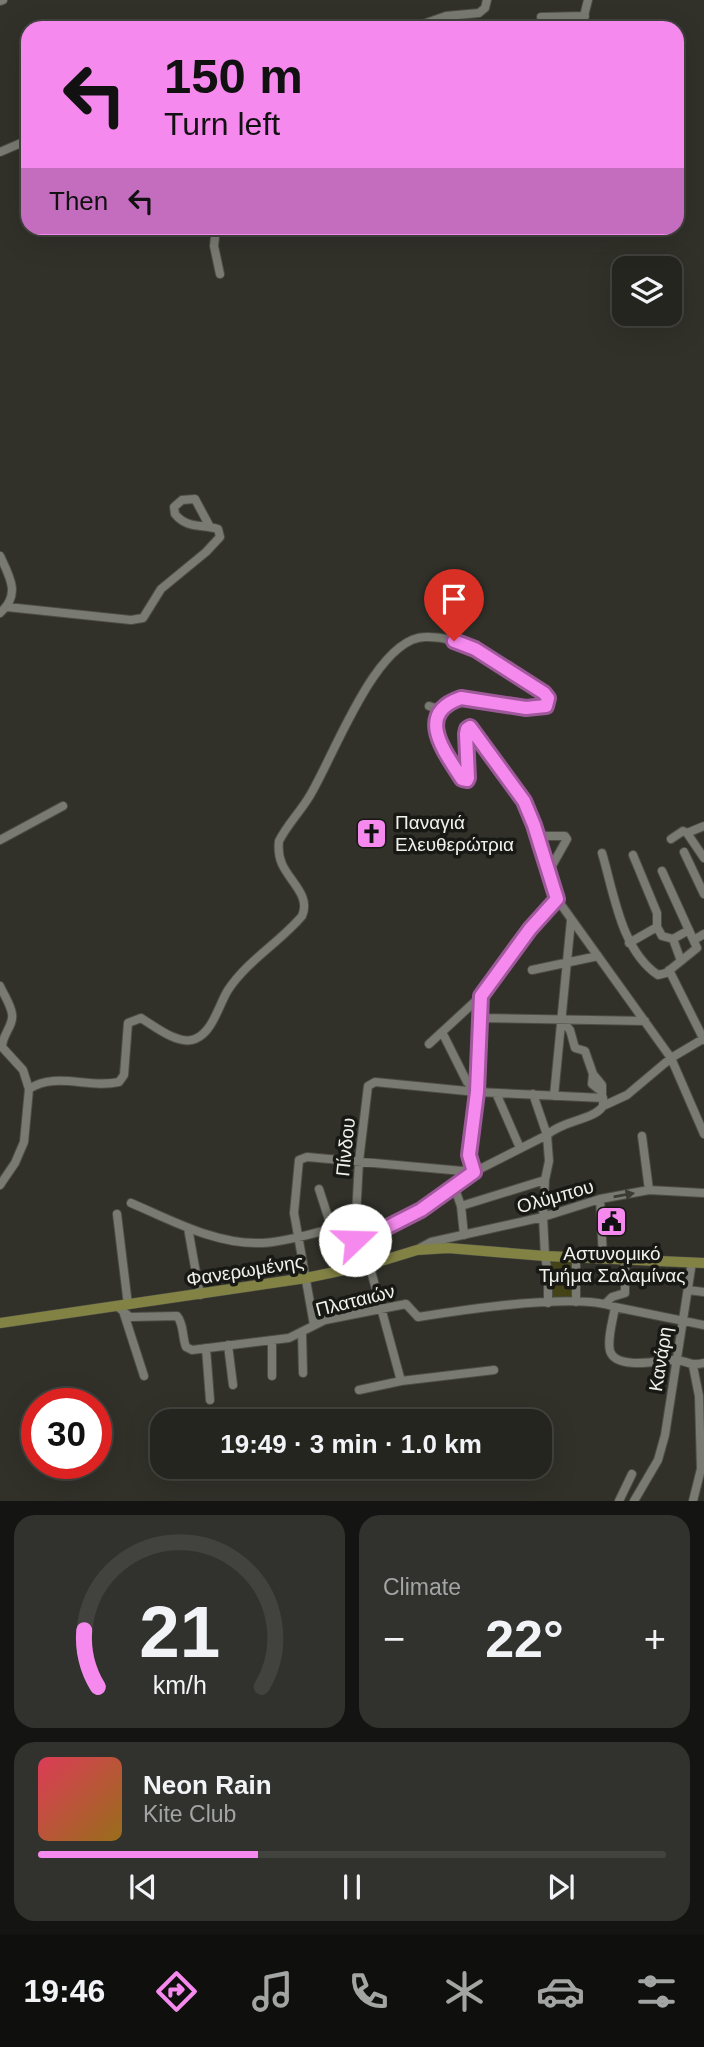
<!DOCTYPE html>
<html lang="en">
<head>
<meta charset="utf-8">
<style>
	body { margin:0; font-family:Arial,sans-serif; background:#31312d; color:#f1f3f6; height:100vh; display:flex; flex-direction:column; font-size:26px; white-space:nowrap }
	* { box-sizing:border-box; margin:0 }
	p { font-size:23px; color:#a3a5a5 }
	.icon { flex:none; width:38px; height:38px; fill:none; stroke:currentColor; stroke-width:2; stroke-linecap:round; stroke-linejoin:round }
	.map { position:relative; height:1501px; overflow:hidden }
	.panel { display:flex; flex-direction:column; gap:14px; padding:14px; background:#141412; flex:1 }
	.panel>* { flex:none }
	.banner { position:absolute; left:21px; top:21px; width:663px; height:214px; border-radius:21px; box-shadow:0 7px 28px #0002,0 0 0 2px #42423e; background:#f589ee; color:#111; overflow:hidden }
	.buttons { position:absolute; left:612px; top:256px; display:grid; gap:14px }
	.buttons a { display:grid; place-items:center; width:70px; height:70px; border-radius:14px; background:#252520; box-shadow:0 7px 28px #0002,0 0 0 2px #42423e; font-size:35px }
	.speed { position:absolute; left:21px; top:1388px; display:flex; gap:14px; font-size:35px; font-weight:700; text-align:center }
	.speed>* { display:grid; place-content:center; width:91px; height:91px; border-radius:50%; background:#252520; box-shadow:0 7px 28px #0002,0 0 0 2px #42423e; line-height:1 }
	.speed .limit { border:10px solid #d22; background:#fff; color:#111 }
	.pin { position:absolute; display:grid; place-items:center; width:60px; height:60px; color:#fff; margin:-72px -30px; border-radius:50% 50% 50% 0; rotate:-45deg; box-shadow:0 0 7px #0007 }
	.pin .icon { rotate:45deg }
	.me { position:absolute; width:77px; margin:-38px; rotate:69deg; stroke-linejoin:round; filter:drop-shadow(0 0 5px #0008) }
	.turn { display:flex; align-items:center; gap:24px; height:147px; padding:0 28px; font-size:32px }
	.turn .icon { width:91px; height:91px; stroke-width:2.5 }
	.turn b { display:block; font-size:49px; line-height:60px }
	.then { display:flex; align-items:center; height:66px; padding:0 28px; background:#0003; gap:14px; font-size:26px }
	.big { font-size:52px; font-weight:700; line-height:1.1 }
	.panel .tile { flex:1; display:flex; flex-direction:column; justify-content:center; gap:10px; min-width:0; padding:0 24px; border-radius:21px; background:#31312d }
	.panel .dial { align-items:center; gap:0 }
	.dial svg { height:182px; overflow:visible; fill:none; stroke:#42423e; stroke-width:7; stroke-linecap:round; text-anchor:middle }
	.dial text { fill:#f1f3f6; stroke:none }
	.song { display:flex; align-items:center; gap:21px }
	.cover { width:84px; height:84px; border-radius:10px; background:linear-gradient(135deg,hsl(350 70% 55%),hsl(40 70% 35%)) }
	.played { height:7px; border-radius:4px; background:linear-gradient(90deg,#f589ee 35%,#42423e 35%) }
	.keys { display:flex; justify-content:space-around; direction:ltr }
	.heat { display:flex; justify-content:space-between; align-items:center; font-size:38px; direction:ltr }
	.panel .tiles { flex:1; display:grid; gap:14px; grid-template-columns:1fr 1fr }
	.tile:last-child { grid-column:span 2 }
	.trip { position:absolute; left:150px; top:1409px; width:402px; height:70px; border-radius:21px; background:#252520; box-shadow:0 7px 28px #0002,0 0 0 2px #42423e; font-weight:700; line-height:70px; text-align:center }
	.tab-bar { display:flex; height:112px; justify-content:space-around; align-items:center; background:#0f0f0d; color:#a3a5a5 }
	.tab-bar .icon { width:49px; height:49px }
	.tab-bar .active { color:#f589ee }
	.tab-bar b { font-size:32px; color:#f1f3f6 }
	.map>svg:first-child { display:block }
	.green { fill:#434317 }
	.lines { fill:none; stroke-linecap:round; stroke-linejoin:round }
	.minor-casing { stroke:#4d4d46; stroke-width:10 }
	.major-casing { stroke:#4d4d46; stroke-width:11 }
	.minor { stroke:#797a71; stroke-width:8 }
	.major { stroke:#828245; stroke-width:10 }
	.oneway { fill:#3a3b35 }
	.route-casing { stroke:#9f599b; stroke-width:18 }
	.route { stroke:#f589ee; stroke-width:12 }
	.labels { text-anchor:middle; stroke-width:7; stroke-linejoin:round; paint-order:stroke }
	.poi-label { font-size:19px; fill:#f1f1ec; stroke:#181915; text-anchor:start }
	.street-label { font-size:19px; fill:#f1f1ec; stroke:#181915 }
</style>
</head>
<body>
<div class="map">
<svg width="704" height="1501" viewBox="0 0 704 1501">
	<rect width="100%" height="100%" fill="#31312a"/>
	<path class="green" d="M551,1261L572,1262V1300L553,1299Z"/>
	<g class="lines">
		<defs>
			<path id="minor" d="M0,1L3,0
				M541,17L585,16
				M412,28L446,16L479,13L485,8L487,0
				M581,28L588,0
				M0,152L28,140
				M216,228L214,246L220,274
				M0,556C10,577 21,595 0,613
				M7,607L131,620L143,618L161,589L206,552L220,537L218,529C201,524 187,529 175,514L174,507L182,500L195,499L210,527
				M441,710C427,734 450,759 462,779L467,780L468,778L466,734L467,729L470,728L510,786L524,801L534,825L557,899L671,1058L704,1134
				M687,833L704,858
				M537,836H565L567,839L549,871
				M671,839L683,831L687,833L704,826
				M0,840L63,806
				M684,852L704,894
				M602,853C614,893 621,950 658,975L666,973L697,948L662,871
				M657,927L662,936L673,939L689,930
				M673,939L681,961
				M694,940L704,934
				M629,943L657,927V913L633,855
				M532,970L598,956
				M669,970L704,1040
				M0,986C4,995 11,1005 12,1014C14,1025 2,1035 2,1047L23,1070L29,1089L24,1142L15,1163L0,1185
				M480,1018L645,1021
				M561,1020L570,1030L575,1048L585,1051L593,1074L592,1084L602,1092
				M442,1032L467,1082L477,1092
				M429,1044L481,996
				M593,1074L602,1085V1096
				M29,1089C55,1071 89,1089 119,1082L124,1075L128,1023L141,1018C154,1026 179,1046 195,1039C213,1032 219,1004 228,990C248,960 279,943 302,916C311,896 290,882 282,864C279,857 278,849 279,841C287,825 300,812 309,797C333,759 375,638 425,637C471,635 508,671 544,693L548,702L546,706L526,708L461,698L441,710L429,706
				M496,1093L520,1148
				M533,1094L547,1135L549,1161L545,1180L543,1217L545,1256L548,1273V1303
				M554,1096L571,920
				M642,1136L649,1190
				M454,1186L461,1206
				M319,1189L332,1229L347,1239L362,1240L421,1210L474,1172L547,1135C564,1120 594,1120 603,1106
				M600,1199L603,1258
				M131,1203C171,1220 216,1245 262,1243C285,1242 309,1234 332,1229
				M117,1214L128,1305
				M188,1228L200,1295
				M464,1235L461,1206L545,1180
				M420,1248L431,1242L543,1217L600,1199L649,1190L704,1193
				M688,1290L704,1292
				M576,1302V1258
				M606,1303L612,1297L625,1293V1259
				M118,1307L130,1317L177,1316C184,1324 182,1337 186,1347L192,1350L289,1338L325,1320L406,1304L418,1317C462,1310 576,1292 615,1307
				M124,1314L144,1376
				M314,1325L294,1213L299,1160L307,1157L474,1172L469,1155L477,1092L481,996L530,929L557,899
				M704,1325L615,1307C613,1320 607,1339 610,1351C616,1370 658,1361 672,1360C686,1359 688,1367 704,1363
				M302,1332L303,1373
				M272,1340V1376
				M228,1345L233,1385
				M206,1348L210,1400
				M401,1381L356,1216L359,1161L368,1086L375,1082L477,1092L603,1098V1106L627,1095L671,1058L703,1039
				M359,1390L401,1381L494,1370
				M619,1501L632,1474
				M634,1501L658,1460L665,1435L692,1262
				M693,1501L701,1469L699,1396L693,1366"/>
			<path id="major" d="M0,1323L306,1278L368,1265L417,1250L448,1248L545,1256L704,1263"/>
		</defs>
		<use href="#minor" class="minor-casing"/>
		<use href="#major" class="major-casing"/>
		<use href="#minor" class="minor"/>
		<use href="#major" class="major"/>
	</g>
	<defs><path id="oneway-solid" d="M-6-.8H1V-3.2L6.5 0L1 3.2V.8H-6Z" transform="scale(1.75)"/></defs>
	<use class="oneway" href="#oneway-solid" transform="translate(624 1195) rotate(-10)"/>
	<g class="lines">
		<defs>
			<path id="route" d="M355,1240H362L421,1210L474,1172L469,1155L477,1092L481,996L530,929L557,899L534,825L524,801L470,727L467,729L466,734L468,778L467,780L462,779C445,752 414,714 461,698L526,708L546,706L548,698L544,693L475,649L454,641"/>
		</defs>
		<use href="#route" class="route-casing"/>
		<use href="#route" class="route"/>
	</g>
	<defs>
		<symbol id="church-square" viewBox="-11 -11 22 22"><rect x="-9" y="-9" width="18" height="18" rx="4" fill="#f589ee" stroke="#181915"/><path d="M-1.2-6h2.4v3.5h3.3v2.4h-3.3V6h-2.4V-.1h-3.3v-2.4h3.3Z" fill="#111"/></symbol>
		<symbol id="civic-square" viewBox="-11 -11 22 22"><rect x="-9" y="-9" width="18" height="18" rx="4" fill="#f589ee" stroke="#181915"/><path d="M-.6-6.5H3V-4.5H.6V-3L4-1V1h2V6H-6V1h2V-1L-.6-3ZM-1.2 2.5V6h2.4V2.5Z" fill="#111"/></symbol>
	</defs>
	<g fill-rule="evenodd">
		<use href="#church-square" x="354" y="816" width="35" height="35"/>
		<use href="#civic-square" x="594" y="1204" width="35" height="35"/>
	</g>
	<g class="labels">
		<g class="poi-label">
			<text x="395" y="829">Παναγιά<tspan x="395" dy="22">Ελευθερώτρια</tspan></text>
			<text x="612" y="1260" text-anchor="middle">Αστυνομικό<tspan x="612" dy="22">Τμήμα Σαλαμίνας</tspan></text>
		</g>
		<g class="street-label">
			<text transform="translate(345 1147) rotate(-84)" y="7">Πίνδου</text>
			<text transform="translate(555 1196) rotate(-16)" y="7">Ολύμπου</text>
			<text transform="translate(245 1270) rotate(-9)" y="7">Φανερωμένης</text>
			<text transform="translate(355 1300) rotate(-14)" y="7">Πλαταιών</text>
			<text transform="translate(660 1359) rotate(-81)" y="7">Κανάρη</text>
		</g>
	</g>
</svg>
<div class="buttons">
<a><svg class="icon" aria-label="layers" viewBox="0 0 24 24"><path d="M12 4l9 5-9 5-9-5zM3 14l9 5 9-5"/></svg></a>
</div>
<div class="speed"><div class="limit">30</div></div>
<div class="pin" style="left:454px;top:641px;background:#d93025"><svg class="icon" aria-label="arrive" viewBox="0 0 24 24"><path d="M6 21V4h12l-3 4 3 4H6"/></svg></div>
<svg class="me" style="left:355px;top:1240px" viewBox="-20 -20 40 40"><circle r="19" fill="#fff"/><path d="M0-13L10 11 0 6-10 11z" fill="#f589ee"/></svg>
<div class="trip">19:49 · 3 min · 1.0 km</div>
<div class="banner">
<div class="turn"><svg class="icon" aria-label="left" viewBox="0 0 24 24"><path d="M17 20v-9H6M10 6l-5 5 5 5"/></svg><div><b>150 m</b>Turn left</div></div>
<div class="then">Then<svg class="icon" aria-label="left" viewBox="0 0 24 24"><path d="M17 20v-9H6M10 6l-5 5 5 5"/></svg></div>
</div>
</div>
<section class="panel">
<div class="tiles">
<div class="tile dial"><svg viewBox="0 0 100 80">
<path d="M14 69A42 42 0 1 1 86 69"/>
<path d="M14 69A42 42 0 0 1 8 44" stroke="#f589ee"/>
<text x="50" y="56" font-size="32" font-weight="700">21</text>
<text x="50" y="72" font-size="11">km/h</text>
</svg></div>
<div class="tile"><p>Climate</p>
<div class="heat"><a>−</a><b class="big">22°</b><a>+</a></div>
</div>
<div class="tile">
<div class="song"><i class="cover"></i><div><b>Neon Rain</b><p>Kite Club</p></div></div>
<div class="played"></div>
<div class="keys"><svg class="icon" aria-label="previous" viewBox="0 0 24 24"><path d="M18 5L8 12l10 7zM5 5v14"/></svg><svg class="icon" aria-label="pause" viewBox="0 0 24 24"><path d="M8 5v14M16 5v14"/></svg><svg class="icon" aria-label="next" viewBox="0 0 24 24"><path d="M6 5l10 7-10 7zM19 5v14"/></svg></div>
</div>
</div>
</section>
<nav class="tab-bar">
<b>19:46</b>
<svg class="icon active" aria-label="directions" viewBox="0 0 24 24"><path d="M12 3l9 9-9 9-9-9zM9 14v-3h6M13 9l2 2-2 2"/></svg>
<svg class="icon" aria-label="music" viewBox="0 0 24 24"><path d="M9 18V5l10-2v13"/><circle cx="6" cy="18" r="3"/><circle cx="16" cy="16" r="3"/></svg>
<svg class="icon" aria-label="phone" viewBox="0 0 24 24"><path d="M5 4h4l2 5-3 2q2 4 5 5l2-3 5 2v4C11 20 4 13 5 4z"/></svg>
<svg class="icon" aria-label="climate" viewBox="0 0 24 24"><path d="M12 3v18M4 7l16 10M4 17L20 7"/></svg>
<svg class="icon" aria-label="car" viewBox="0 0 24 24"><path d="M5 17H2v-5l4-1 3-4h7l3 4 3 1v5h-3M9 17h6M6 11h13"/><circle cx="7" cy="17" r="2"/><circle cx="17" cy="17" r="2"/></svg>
<svg class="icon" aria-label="filters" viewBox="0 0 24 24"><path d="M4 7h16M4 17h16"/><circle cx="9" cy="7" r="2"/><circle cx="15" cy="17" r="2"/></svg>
</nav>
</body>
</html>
